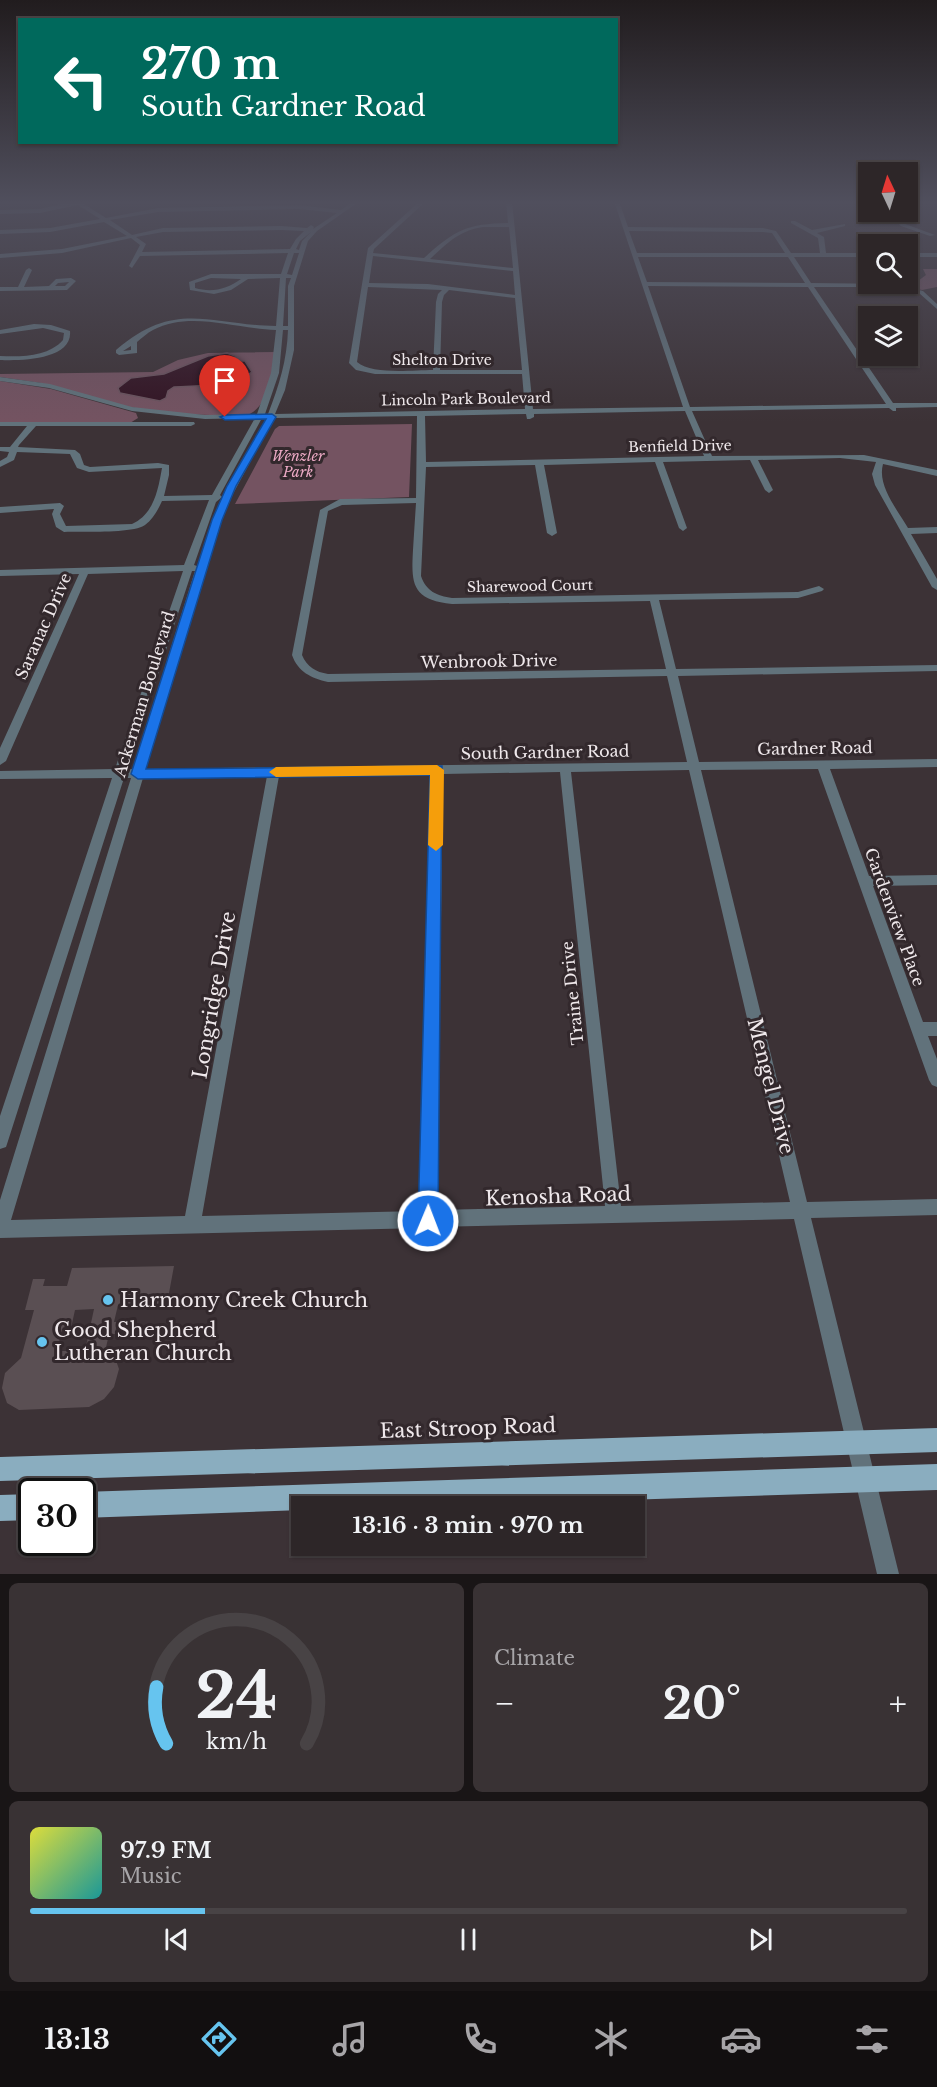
<!DOCTYPE html>
<html lang="en">
<head>
<meta charset="utf-8">
<style>
	body { margin:0; font-family:"Libre Baskerville",serif; background:#393234; color:#f1f3f6; height:100vh; display:flex; flex-direction:column; font-size:22px; white-space:nowrap }
	* { box-sizing:border-box; margin:0 }
	p { font-size:20px; color:#a7a5a8 }
	.icon { flex:none; width:33px; height:33px; fill:none; stroke:currentColor; stroke-width:2; stroke-linecap:round; stroke-linejoin:round }
	.map { position:relative; height:1574px; overflow:hidden }
	.details { display:flex; flex-direction:column; gap:9px; padding:9px; background:#191516; flex:1 }
	.details>* { flex:none }
	.top-card { position:absolute; left:18px; top:18px; width:600px; height:126px; border-radius:0px; box-shadow:0 2px 4px #0004,0 0 0 2px #484345; background:#00695c; color:#fff; overflow:hidden }
	.needle { width:39px; rotate:356deg }
	.fabs { position:absolute; left:858px; top:162px; display:grid; gap:12px }
	.fabs a { display:grid; place-items:center; width:60px; height:60px; border-radius:0px; background:#2d2628; box-shadow:0 2px 4px #0004,0 0 0 2px #484345; font-size:30px }
	.speed { position:absolute; left:18px; top:1478px; display:flex; gap:12px; font-size:30px; font-weight:700; text-align:center }
	.speed>* { display:grid; place-content:center; width:78px; height:78px; border-radius:50%; background:#2d2628; box-shadow:0 2px 4px #0004,0 0 0 2px #484345; line-height:1 }
	.speed .limit { border:3px solid #111; border-radius:9px; background:#fff; color:#111 }
	.pin { position:absolute; display:grid; place-items:center; width:51px; height:51px; color:#fff; margin:-62px -26px; border-radius:50% 50% 50% 0; rotate:-45deg; box-shadow:0 0 6px #0007 }
	.pin .icon { rotate:45deg }
	.me { position:absolute; width:66px; margin:-33px; rotate:1deg; stroke-linejoin:round; filter:drop-shadow(0 0 4px #0008) }
	.turn { display:flex; align-items:center; gap:21px; height:126px; padding:0 24px; font-size:27px }
	.turn .icon { width:78px; height:78px; stroke-width:2.5 }
	.turn b { display:block; font-size:42px; line-height:51px }
	.big { font-size:45px; font-weight:700; line-height:1.1 }
	.details .tile { flex:1; display:flex; flex-direction:column; justify-content:center; gap:9px; min-width:0; padding:0 21px; border-radius:9px; background:#393234 }
	.details .dial { align-items:center; gap:0 }
	.dial svg { height:156px; overflow:visible; fill:none; stroke:#484345; stroke-width:7; stroke-linecap:round; text-anchor:middle }
	.dial text { fill:#f1f3f6; stroke:none }
	.song { display:flex; align-items:center; gap:18px }
	.cover { width:72px; height:72px; border-radius:9px; background:linear-gradient(135deg,hsl(60 70% 55%),hsl(180 70% 35%)) }
	.played { height:6px; border-radius:3px; background:linear-gradient(90deg,#66c4ef 20%,#484345 20%) }
	.keys { display:flex; justify-content:space-around; direction:ltr }
	.heat { display:flex; justify-content:space-between; align-items:center; font-size:33px; direction:ltr }
	.details .tiles { flex:1; display:grid; gap:9px; grid-template-columns:1fr 1fr }
	.tile:last-child { grid-column:span 2 }
	.trip { position:absolute; left:291px; top:1496px; width:354px; height:60px; border-radius:0px; background:#2d2628; box-shadow:0 2px 4px #0004,0 0 0 2px #484345; font-weight:700; line-height:60px; text-align:center }
	.dock { display:flex; height:96px; justify-content:space-around; align-items:center; background:#120f10; color:#a7a5a8 }
	.dock .icon { width:42px; height:42px }
	.dock .selected { color:#66c4ef }
	.dock b { font-size:27px; color:#f1f3f6 }
	.map>svg:first-child { display:block }
	.green { fill:#745361 }
	.water { fill:#321322; stroke:#6b535e; stroke-width:1.5 }
	.building { fill:#5a4f53; fill-rule:evenodd }
	.lines { fill:none; stroke-linecap:round; stroke-linejoin:round }
	.minor { fill:#61727b; fill-rule:evenodd }
	.major { fill:#8aadbf; fill-rule:evenodd }
	.route { fill:#1a73e8; stroke:#114b97; stroke-width:1.5 }
	.slow { fill:#f59e0b }
	.poi-dot { fill:#66c4ef; stroke:#32282c; stroke-width:2 }
	.labels { text-anchor:middle; stroke-width:6; stroke-linejoin:round; paint-order:stroke }
	.far-street-label { font-size:14px; fill:#efe8eb; stroke:#32282c }
	.far-park-label { font-size:14px; font-style:italic; fill:#eba9c4; stroke:#32282c }
	.street-label { font-size:16px; fill:#efe8eb; stroke:#32282c }
	.near-street-label { font-size:20px; fill:#efe8eb; stroke:#32282c }
	.near-poi-label { font-size:20px; fill:#efe8eb; stroke:#32282c; text-anchor:start }
</style>
</head>
<body>
<div class="map">
<svg width="937" height="1574" viewBox="0 0 937 1574">
	<rect width="100%" height="100%" fill="#3c3236"/>
	<path class="green" d="M923,269H937V287L922,290L910,287L926,275Z
		M276,352C272,373 269,410 244,416L174,414L123,406L41,383L0,377V374L153,372L178,360L208,353Z
		M0,381L51,389L136,413L138,418L130,423L0,422Z
		M412,424L409,497L235,504L275,429L279,426Z"/>
	<path class="water" d="M227,353L235,356L237,361H245L252,372C230,388 200,385 174,387L168,391L166,398L160,401L120,393L118,388L131,378L164,374L208,356Z"/>
	<path class="building" d="M174,1266L167,1304L118,1305L114,1322H117L115,1334H109L105,1352L114,1355L119,1369L114,1387L104,1399L89,1407L19,1410L7,1403L2,1388L5,1373L21,1358L34,1310H25L33,1279H45L43,1286H67L72,1268ZM94,1309L85,1351H57L62,1329L71,1328L75,1310Z"/>
	<g class="lines">
		<path class="minor" d="M74,201H87L84,204L106,218L158,208L299,205L341,210L354,201H360L317,231L308,241L294,286V350L285,390L275,414L525,409L522,374H375L356,370L349,363L368,248L420,201H426L374,249L373,253L424,258C455,230 466,224 508,223L506,201H512L533,409L683,407L614,201H619L628,227L763,228L776,231L791,253H820L818,238L791,223V221H795L812,230L845,224V226L817,233L824,237L826,253H868V257H794L811,283L894,284L923,291L937,304V309L919,293L893,287H814L893,403H937V407L896,408V411H893L889,408L692,411L712,456L864,455L937,470V476L883,464C877,486 897,509 908,528L937,527V533L911,534L937,579V590L932,587L875,485L872,474L876,462L840,458L758,460L773,490L769,493L765,490L750,460L663,462L687,528L683,531L679,528L655,462L544,465L557,533L552,536L547,533L535,465L426,467L421,576C426,591 437,596 452,598L798,592L819,586L824,589L822,591L798,598L659,600L676,669L937,665V671L678,676L699,762L937,759V767L830,769L869,876L937,875V885L873,886L923,1022H937V1036H928L937,1059V1087L932,1085L929,1080L818,769L701,770L807,1202L937,1199V1215L811,1218L899,1574H877L794,1219L433,1227L428,1230L423,1228L0,1238V1200L131,778H124L8,1141L6,1147L0,1149V1116L112,778L0,779V771L115,769L183,571L88,574L6,761L0,765V748L79,574L0,576V570L184,565L209,500L162,501C158,510 153,519 145,525C132,534 82,531 64,532L56,527L52,514L54,509L0,513V507L60,503L64,506L60,514L66,526L132,524C154,514 158,490 162,468L89,472L77,468L70,454L17,452L14,460L0,467V461L7,457L9,452L0,451V447H10L27,426H0V422H194L195,424L191,426H36L19,445L18,447L75,450L80,454L84,465L90,467L158,463L169,465V475L164,496L212,495L255,418L205,419L132,411L49,388L0,381V377L50,384L132,407L205,415L257,414L271,373L276,330C237,329 190,310 153,330C147,333 142,338 137,342V353L119,355L116,353V350C176,299 208,325 276,326L280,278L248,279L231,290L214,294L190,290L189,282L211,274H281L288,253L140,256L132,268L129,266L140,245L131,238L62,253L0,258V254L62,249L127,236L104,222L50,232L0,234V230L50,228L100,219L78,205L40,213L0,214V210L40,209ZM299,209L337,213L313,229L314,227L311,225L307,228L281,226L163,228L132,235L110,220L158,212ZM483,227H509L513,268L430,259C446,244 460,230 483,227ZM281,230L304,231L296,239L290,249L142,252L146,244L136,237L163,232ZM629,231L763,232L772,233L785,253H637ZM311,232L302,241L299,250L296,249L300,241ZM294,253H299L292,275L287,274ZM373,256L513,271L515,295L428,284L369,283ZM638,257H788L805,283L647,282ZM211,278L241,279C227,289 212,293 195,288V283ZM286,278H291L288,286V326H283ZM648,286L808,287L886,404L690,407ZM368,287L442,290L438,294L436,302L433,370C412,370 372,375 357,362ZM449,290L515,298L522,370H440L442,302L444,295ZM283,330H288C287,360 279,386 268,414H265L279,373ZM131,346V350L123,351ZM685,411L704,456L426,462L425,416L526,414L527,419H530L534,417V414ZM417,416L416,498L340,499L320,510L292,655C298,672 311,678 328,682L667,676L687,762L145,769L202,579L228,503L274,418ZM262,418H266L263,425L220,503L197,566L194,565L216,502L222,497L220,495ZM416,503C415,518 414,534 413,550C411,584 412,600 452,604L650,601L666,669L328,674C316,672 307,667 302,655L328,511L342,505ZM192,571H195L133,769H127ZM689,770L790,1202L621,1206L571,772ZM560,772L605,1206L437,1210L443,774ZM431,774L420,1211L202,1216L279,776ZM267,776L185,1216L11,1220L143,778Z
			M886,212H892L905,224L935,235L930,236L901,226Z
			M908,253H937V257H908Z
			M29,268L32,270L24,287L49,286L56,279L71,278L76,281L67,290L0,291V287H18L26,270ZM69,282L65,286H55L58,283Z
			M34,324L51,325L70,331C73,360 20,361 0,360V356C21,357 48,357 63,340L64,333L43,328L0,334V330Z"/>
		<path class="major" d="M937,1428V1452L0,1481V1457Z
			M937,1464V1490L438,1506H302V1510L82,1518V1492Z
			M32,1494V1520L0,1521V1495Z"/>
	</g>
	<linearGradient id="sky" x2="0" y2="1"><stop stop-color="#211c1e"/><stop offset="0.48" stop-color="#504f5d"/><stop offset="1" stop-color="#504f5d" stop-opacity="0"/></linearGradient>
	<rect width="937" height="422" fill="url(#sky)"/>
	<path class="route" d="M272,414L276,417L236,486L222,520L146,769L442,766L438,1221L435,1228L428,1231L421,1228L418,1221L430,775L138,779L131,774L212,520L227,486L266,419L225,420L220,417L225,415Z"/>
	<path class="slow" d="M437,765L444,770L443,845L436,851L428,845L430,775L276,777L269,772L276,767Z"/>
	<g class="poi-dot">
		<circle cx="108" cy="1300" r="6"/>
		<circle cx="42" cy="1342" r="6"/>
	</g>
	<g class="labels">
		<g class="far-street-label">
			<text x="442" y="365">Shelton Drive</text>
			<text transform="translate(466 399) rotate(-1)" y="5">Lincoln Park Boulevard</text>
			<text transform="translate(680 446) rotate(-1)" y="5">Benfield Drive</text>
			<text transform="translate(530 586) rotate(-1)" y="5">Sharewood Court</text>
		</g>
		<g class="far-park-label">
			<text x="298" y="461">Wenzler<tspan x="298" dy="16">Park</tspan></text>
		</g>
		<g class="street-label">
			<text transform="translate(43 626) rotate(-66)" y="6">Saranac Drive</text>
			<text transform="translate(489 661) rotate(-1)" y="6">Wenbrook Drive</text>
			<text transform="translate(144 694) rotate(-73)" y="6">Ackerman Boulevard</text>
			<text transform="translate(815 748) rotate(-1)" y="6">Gardner Road</text>
			<text transform="translate(545 752) rotate(-1)" y="6">South Gardner Road</text>
			<text transform="translate(895 917) rotate(70)" y="6">Gardenview Place</text>
			<text transform="translate(572 993) rotate(-96)" y="6">Traine Drive</text>
		</g>
		<g class="near-street-label">
			<text transform="translate(214 995) rotate(-80)" y="7">Longridge Drive</text>
			<text transform="translate(771 1086) rotate(76)" y="7">Mengel Drive</text>
			<text transform="translate(558 1196) rotate(-2)" y="7">Kenosha Road</text>
			<text transform="translate(468 1428) rotate(-2)" y="7">East Stroop Road</text>
		</g>
		<g class="near-poi-label">
			<text x="120" y="1307">Harmony Creek Church</text>
			<text x="54" y="1337">Good Shepherd<tspan x="54" dy="23">Lutheran Church</tspan></text>
		</g>
	</g>
</svg>
<div class="fabs">
<a><svg class="needle" viewBox="-14 -14 28 28"><path d="M0-13l5 13h-10z" fill="#e53935"/><path d="M0 13l5-13h-10z" fill="#a7a5a8"/></svg></a>
<a><svg class="icon" aria-label="search" viewBox="0 0 24 24"><circle cx="10" cy="10" r="6"/><path d="M15 15l6 6"/></svg></a>
<a><svg class="icon" aria-label="layers" viewBox="0 0 24 24"><path d="M12 4l9 5-9 5-9-5zM3 14l9 5 9-5"/></svg></a>
</div>
<div class="speed"><div class="limit">30</div></div>
<div class="pin" style="left:225px;top:417px;background:#d93025"><svg class="icon" aria-label="arrive" viewBox="0 0 24 24"><path d="M6 21V4h12l-3 4 3 4H6"/></svg></div>
<svg class="me" style="left:428px;top:1221px" viewBox="-20 -20 40 40"><circle r="17" fill="#1a73e8" stroke="#fff" stroke-width="3"/><path d="M0-11L8 9 0 5-8 9z" fill="#fff"/></svg>
<div class="trip">13:16 · 3 min · 970 m</div>
<div class="top-card">
<div class="turn"><svg class="icon" aria-label="left" viewBox="0 0 24 24"><path d="M17 20v-9H6M10 6l-5 5 5 5"/></svg><div><b>270 m</b>South Gardner Road</div></div>
</div>
</div>
<section class="details">
<div class="tiles">
<div class="tile dial"><svg viewBox="0 0 100 80">
<path d="M14 69A42 42 0 1 1 86 69"/>
<path d="M14 69A42 42 0 0 1 9 40" stroke="#66c4ef"/>
<text x="50" y="56" font-size="32" font-weight="700">24</text>
<text x="50" y="72" font-size="11">km/h</text>
</svg></div>
<div class="tile"><p>Climate</p>
<div class="heat"><a>−</a><b class="big">20°</b><a>+</a></div>
</div>
<div class="tile">
<div class="song"><i class="cover"></i><div><b>97.9 FM</b><p>Music</p></div></div>
<div class="played"></div>
<div class="keys"><svg class="icon" aria-label="previous" viewBox="0 0 24 24"><path d="M18 5L8 12l10 7zM5 5v14"/></svg><svg class="icon" aria-label="pause" viewBox="0 0 24 24"><path d="M8 5v14M16 5v14"/></svg><svg class="icon" aria-label="next" viewBox="0 0 24 24"><path d="M6 5l10 7-10 7zM19 5v14"/></svg></div>
</div>
</div>
</section>
<nav class="dock">
<b>13:13</b>
<svg class="icon selected" aria-label="directions" viewBox="0 0 24 24"><path d="M12 3l9 9-9 9-9-9zM9 14v-3h6M13 9l2 2-2 2"/></svg>
<svg class="icon" aria-label="music" viewBox="0 0 24 24"><path d="M9 18V5l10-2v13"/><circle cx="6" cy="18" r="3"/><circle cx="16" cy="16" r="3"/></svg>
<svg class="icon" aria-label="phone" viewBox="0 0 24 24"><path d="M5 4h4l2 5-3 2q2 4 5 5l2-3 5 2v4C11 20 4 13 5 4z"/></svg>
<svg class="icon" aria-label="climate" viewBox="0 0 24 24"><path d="M12 3v18M4 7l16 10M4 17L20 7"/></svg>
<svg class="icon" aria-label="car" viewBox="0 0 24 24"><path d="M5 17H2v-5l4-1 3-4h7l3 4 3 1v5h-3M9 17h6M6 11h13"/><circle cx="7" cy="17" r="2"/><circle cx="17" cy="17" r="2"/></svg>
<svg class="icon" aria-label="filters" viewBox="0 0 24 24"><path d="M4 7h16M4 17h16"/><circle cx="9" cy="7" r="2"/><circle cx="15" cy="17" r="2"/></svg>
</nav>
</body>
</html>
